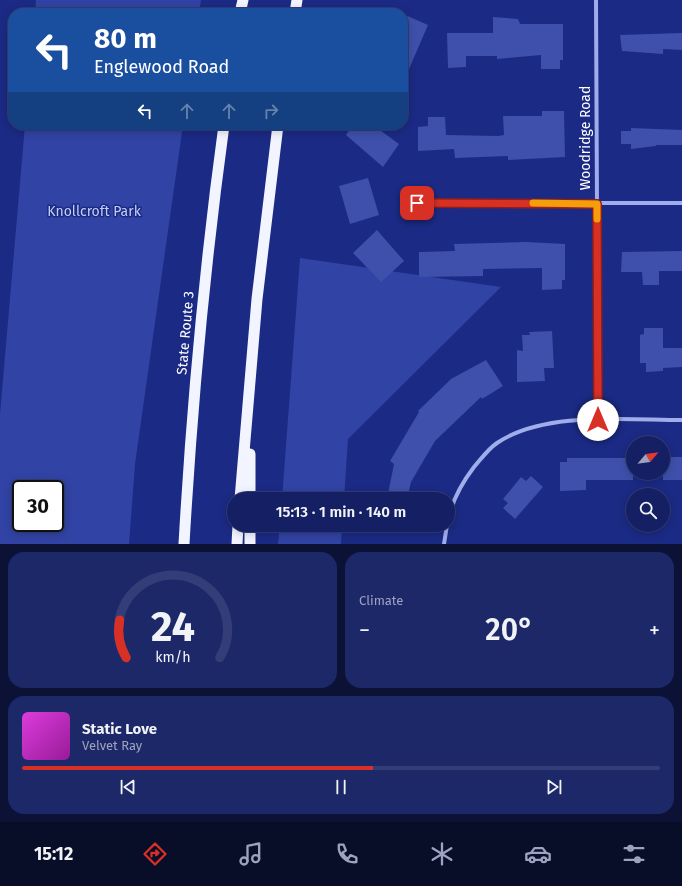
<!DOCTYPE html>
<html lang="en">
<head>
<meta charset="utf-8">
<style>
	body { margin:0; font-family:"Fira Sans",sans-serif; background:#1d2869; color:#f1f3f6; height:100vh; display:flex; flex-direction:column; font-size:15px; white-space:nowrap }
	* { box-sizing:border-box; margin:0 }
	p { font-size:13px; color:#9da3be }
	.icon { flex:none; width:22px; height:22px; fill:none; stroke:currentColor; stroke-width:2; stroke-linecap:round; stroke-linejoin:round }
	.map { position:relative; height:544px; overflow:hidden }
	.details { display:flex; flex-direction:column; gap:8px; padding:8px; background:#0b1236; flex:1 }
	.details>* { flex:none }
	.top-card { position:absolute; left:8px; top:8px; width:400px; height:122px; border-radius:16px; box-shadow:0 2px 10px #0003,0 0 0 1px #333e78; background:#1a4fa0; color:#fff; overflow:hidden }
	.needle { width:26px; rotate:61deg }
	.buttons { position:absolute; left:626px; top:436px; display:grid; gap:8px }
	.buttons a { display:grid; place-items:center; width:44px; height:44px; border-radius:50%; background:#142063; box-shadow:0 2px 10px #0003,0 0 0 1px #333e78; font-size:20px }
	.speed { position:absolute; left:12px; top:480px; display:flex; gap:8px; font-size:20px; font-weight:700; text-align:center }
	.speed>* { display:grid; place-content:center; width:52px; height:52px; border-radius:50%; background:#142063; box-shadow:0 2px 10px #0003,0 0 0 1px #333e78; line-height:1 }
	.speed .limit { border:2px solid #111; border-radius:6px; background:#fff; color:#111 }
	.pin { position:absolute; display:grid; place-items:center; width:34px; height:34px; color:#fff; margin:-17px; border-radius:8px; box-shadow:0 2px 6px #0006 }
	.me { position:absolute; width:44px; margin:-22px; rotate:0deg; stroke-linejoin:round; filter:drop-shadow(0 0 3px #0008) }
	.turn { display:flex; align-items:center; gap:14px; height:84px; padding:0 20px; font-size:18px }
	.turn .icon { width:52px; height:52px; stroke-width:2.5 }
	.turn b { display:block; font-size:28px; line-height:34px }
	.lanes { display:flex; align-items:center; height:38px; padding:0 20px; background:#0003; justify-content:center; gap:20px; direction:ltr }
	.lanes .off { opacity:.35 }
	.big { font-size:30px; font-weight:600; line-height:1.1 }
	.details .tile { flex:1; display:flex; flex-direction:column; justify-content:center; gap:6px; min-width:0; padding:0 14px; border-radius:16px; background:#1d2869 }
	.details .dial { align-items:center; gap:0 }
	.dial svg { height:104px; overflow:visible; fill:none; stroke:#333e78; stroke-width:7; stroke-linecap:round; text-anchor:middle }
	.dial text { fill:#f1f3f6; stroke:none }
	.song { display:flex; align-items:center; gap:12px }
	.cover { width:48px; height:48px; border-radius:6px; background:linear-gradient(135deg,hsl(300 70% 55%),hsl(300 70% 35%)) }
	.played { height:4px; border-radius:2px; background:linear-gradient(90deg,#d93025 55%,#333e78 55%) }
	.keys { display:flex; justify-content:space-around; direction:ltr }
	.heat { display:flex; justify-content:space-between; align-items:center; font-size:22px; direction:ltr }
	.details .tiles { flex:1; display:grid; gap:8px; grid-template-columns:1fr 1fr }
	.tile:last-child { grid-column:span 2 }
	.trip { position:absolute; left:227px; top:492px; width:228px; height:40px; border-radius:20px; background:#142063; box-shadow:0 2px 10px #0003,0 0 0 1px #333e78; font-weight:600; line-height:40px; text-align:center }
	.tabs { display:flex; height:64px; justify-content:space-around; align-items:center; background:#080d28; color:#9da3be }
	.tabs .icon { width:28px; height:28px }
	.tabs .selected { color:#d93025 }
	.tabs b { font-size:18px; color:#f1f3f6 }
	.map>svg:first-child { display:block }
	.green { fill:#3143a4; fill-rule:evenodd }
	.building { fill:#3e50ab }
	.lines { fill:none; stroke-linecap:round; stroke-linejoin:round }
	.minor { stroke:#a0adeb; stroke-width:4 }
	.trunk { stroke:#f2f4ff; stroke-width:11 }
	.route-casing { stroke:#8d1f18; stroke-width:10 }
	.route { stroke:#d93025; stroke-width:7 }
	.slow { stroke:#f59e0b; stroke-width:7 }
	.labels { text-anchor:middle; stroke-width:3; stroke-linejoin:round; paint-order:stroke }
	.street-label { font-size:14px; fill:#fff; stroke:#1b2a84 }
	.park-label { font-size:14px; fill:#c5cef8; stroke:#1b2a84 }
</style>
</head>
<body>
<div class="map">
<svg width="682" height="544" viewBox="0 0 682 544">
	<rect width="100%" height="100%" fill="#1b2a84"/>
	<path class="green" d="M36,0H201L199,13H35Z
		M25,125H183L135,464L129,544H0V414ZM21,489H55V523H21Z
		M300,258L501,287L348,439L344,499H282Z
		M280,525H342L341,544H278Z"/>
	<path class="building" d="M403,14L428,25L403,83Z
		M493,17L518,19L520,24H563V60H560V69H541V55L497,59V56H466V67L448,68L447,33H493Z
		M682,33V50L663,49V54L622,51L620,35Z
		M542,111H564L565,157L508,160V156L455,158L454,149L418,151V127L428,126V117H445L446,135L498,136L504,135L503,116H542Z
		M353,125H373L399,144L383,167L346,135Z
		M631,128L682,130V145H656V146L631,149V144H621V131H631Z
		M368,178L379,215L350,224L339,186Z
		M377,230L404,261L381,282L353,253Z
		M526,242L565,244V280H562V289L542,290V268L483,269V276L419,277V252L455,251L454,244Z
		M682,251V271H659V285H643L642,272H621L622,252Z
		M644,328H663V348H682V367L663,368V371L646,372V363H640V335L644,334Z
		M552,331L554,368H544L545,381L517,382V350L523,351L522,335H530L529,332Z
		M486,360L503,386L482,399L481,397L435,441L411,482L407,499H387L394,464L390,461L419,412L418,411L451,379Z
		M663,457H682V480H663Z
		M567,458H633V480H586V490L560,491V462H567Z
		M531,476L543,487L515,519L503,508L508,503L503,499L521,477L526,481Z"/>
	<g class="lines">
		<path class="minor" d="M596,0L598,420
			M417,203H682
			M448,521C452,500 461,484 474,467C481,459 488,449 497,443C544,411 627,420 682,420
			M444,544L447,525"/>
		<path class="trunk" d="M240,13L243,0
			M295,13L297,0
			M240,499L257,299L278,125
			M250,499V454
			M184,544C192,404 205,264 224,125
			M237,544L238,525
			M250,544V525"/>
	</g>
	<g class="lines">
		<defs>
			<path id="route" d="M417,203L597,204L598,420"/>
		</defs>
		<use href="#route" class="route-casing"/>
		<use href="#route" class="route"/>
		<path class="slow" d="M533,203L597,204V219"/>
	</g>
	<g class="labels">
		<g class="street-label">
			<text transform="translate(585 138) rotate(-90)" y="5">Woodridge Road</text>
			<text transform="translate(185 333) rotate(-85)" y="5">State Route 3</text>
		</g>
		<g class="park-label">
			<text x="94" y="216">Knollcroft Park</text>
		</g>
	</g>
</svg>
<div class="buttons">
<a><svg class="needle" viewBox="-14 -14 28 28"><path d="M0-13l5 13h-10z" fill="#e53935"/><path d="M0 13l5-13h-10z" fill="#9da3be"/></svg></a>
<a><svg class="icon" aria-label="search" viewBox="0 0 24 24"><circle cx="10" cy="10" r="6"/><path d="M15 15l6 6"/></svg></a>
</div>
<div class="speed"><div class="limit">30</div></div>
<div class="pin" style="left:417px;top:203px;background:#d93025"><svg class="icon" aria-label="arrive" viewBox="0 0 24 24"><path d="M6 21V4h12l-3 4 3 4H6"/></svg></div>
<svg class="me" style="left:598px;top:420px" viewBox="-20 -20 40 40"><circle r="19" fill="#fff"/><path d="M0-13L10 11 0 6-10 11z" fill="#d93025"/></svg>
<div class="trip">15:13 · 1 min · 140 m</div>
<div class="top-card">
<div class="turn"><svg class="icon" aria-label="left" viewBox="0 0 24 24"><path d="M17 20v-9H6M10 6l-5 5 5 5"/></svg><div><b>80 m</b>Englewood Road</div></div>
<div class="lanes"><svg class="icon" aria-label="left" viewBox="0 0 24 24"><path d="M17 20v-9H6M10 6l-5 5 5 5"/></svg><svg class="icon off" aria-label="ahead" viewBox="0 0 24 24"><path d="M12 20V5M6 11l6-6 6 6"/></svg><svg class="icon off" aria-label="ahead" viewBox="0 0 24 24"><path d="M12 20V5M6 11l6-6 6 6"/></svg><svg class="icon off" aria-label="right" viewBox="0 0 24 24"><path d="M7 20v-9h11M14 6l5 5-5 5"/></svg></div>
</div>
</div>
<section class="details">
<div class="tiles">
<div class="tile dial"><svg viewBox="0 0 100 80">
<path d="M14 69A42 42 0 1 1 86 69"/>
<path d="M14 69A42 42 0 0 1 9 40" stroke="#d93025"/>
<text x="50" y="56" font-size="32" font-weight="700">24</text>
<text x="50" y="72" font-size="11">km/h</text>
</svg></div>
<div class="tile"><p>Climate</p>
<div class="heat"><a>−</a><b class="big">20°</b><a>+</a></div>
</div>
<div class="tile">
<div class="song"><i class="cover"></i><div><b>Static Love</b><p>Velvet Ray</p></div></div>
<div class="played"></div>
<div class="keys"><svg class="icon" aria-label="previous" viewBox="0 0 24 24"><path d="M18 5L8 12l10 7zM5 5v14"/></svg><svg class="icon" aria-label="pause" viewBox="0 0 24 24"><path d="M8 5v14M16 5v14"/></svg><svg class="icon" aria-label="next" viewBox="0 0 24 24"><path d="M6 5l10 7-10 7zM19 5v14"/></svg></div>
</div>
</div>
</section>
<nav class="tabs">
<b>15:12</b>
<svg class="icon selected" aria-label="directions" viewBox="0 0 24 24"><path d="M12 3l9 9-9 9-9-9zM9 14v-3h6M13 9l2 2-2 2"/></svg>
<svg class="icon" aria-label="music" viewBox="0 0 24 24"><path d="M9 18V5l10-2v13"/><circle cx="6" cy="18" r="3"/><circle cx="16" cy="16" r="3"/></svg>
<svg class="icon" aria-label="phone" viewBox="0 0 24 24"><path d="M5 4h4l2 5-3 2q2 4 5 5l2-3 5 2v4C11 20 4 13 5 4z"/></svg>
<svg class="icon" aria-label="climate" viewBox="0 0 24 24"><path d="M12 3v18M4 7l16 10M4 17L20 7"/></svg>
<svg class="icon" aria-label="car" viewBox="0 0 24 24"><path d="M5 17H2v-5l4-1 3-4h7l3 4 3 1v5h-3M9 17h6M6 11h13"/><circle cx="7" cy="17" r="2"/><circle cx="17" cy="17" r="2"/></svg>
<svg class="icon" aria-label="filters" viewBox="0 0 24 24"><path d="M4 7h16M4 17h16"/><circle cx="9" cy="7" r="2"/><circle cx="15" cy="17" r="2"/></svg>
</nav>
</body>
</html>
